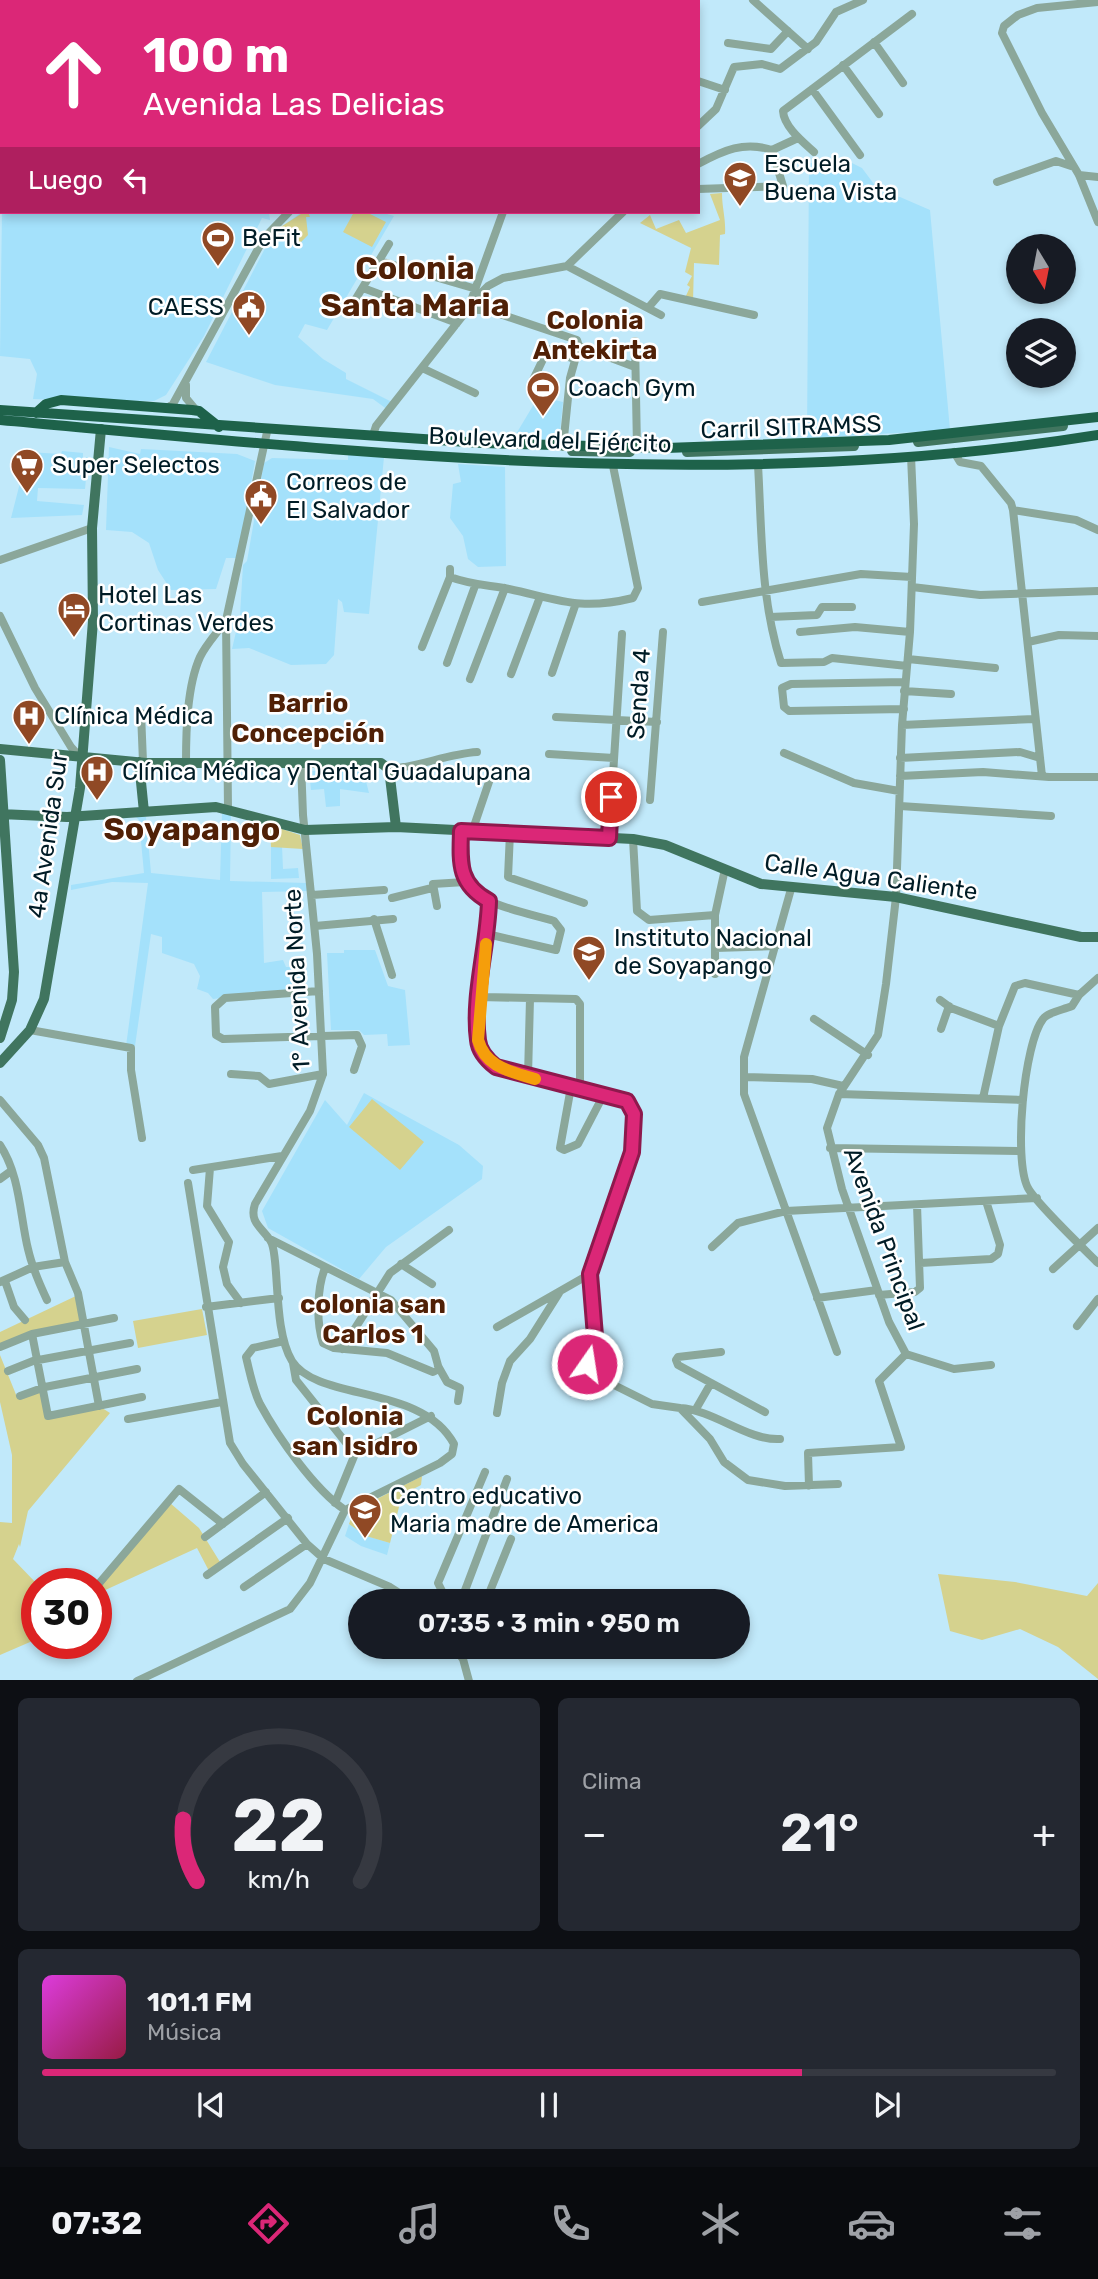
<!DOCTYPE html>
<html lang="es">
<head>
<meta charset="utf-8">
<style>
	body { margin:0; font-family:Rubik,sans-serif; background:#242831; color:#f1f3f6; height:100vh; display:flex; flex-direction:column; font-size:26px; white-space:nowrap }
	* { box-sizing:border-box; margin:0 }
	p { font-size:23px; color:#9ea1a6 }
	.icon { flex:none; width:38px; height:38px; fill:none; stroke:currentColor; stroke-width:2; stroke-linecap:round; stroke-linejoin:round }
	.map { position:relative; height:1680px; overflow:hidden }
	.side { display:flex; flex-direction:column; gap:18px; padding:18px; background:#0d0f14; flex:1 }
	.side>* { flex:none }
	.top-card { position:absolute; left:0px; top:0px; width:700px; height:214px; box-shadow:0 4px 10px #0003; background:#db2777; color:#fff; overflow:hidden }
	.needle { width:46px; rotate:170deg }
	.fabs { position:absolute; left:1006px; top:234px; display:grid; gap:14px }
	.fabs a { display:grid; place-items:center; width:70px; height:70px; border-radius:50%; background:#171b24; box-shadow:0 4px 10px #0003; font-size:35px }
	.speed { position:absolute; left:21px; top:1568px; display:flex; gap:14px; font-size:35px; font-weight:700; text-align:center }
	.speed>* { display:grid; place-content:center; width:91px; height:91px; border-radius:50%; background:#171b24; box-shadow:0 4px 10px #0003; line-height:1 }
	.speed .limit { border:10px solid #d22; background:#fff; color:#111 }
	.pin { position:absolute; display:grid; place-items:center; width:60px; height:60px; color:#fff; margin:-30px; border:4px solid #fff; border-radius:50%; box-shadow:0 2px 7px #0007 }
	.me { position:absolute; width:77px; margin:-38px; rotate:13deg; stroke-linejoin:round; filter:drop-shadow(0 0 5px #0008) }
	.turn { display:flex; align-items:center; gap:24px; height:147px; padding:0 28px; font-size:32px }
	.turn .icon { width:91px; height:91px; stroke-width:2.5 }
	.turn b { display:block; font-size:49px; line-height:60px }
	.then { display:flex; align-items:center; height:66px; padding:0 28px; background:#0003; gap:14px; font-size:26px }
	.big { font-size:52px; font-weight:600; line-height:1.1 }
	.side .widget { flex:1; display:flex; flex-direction:column; justify-content:center; gap:10px; min-width:0; padding:0 24px; border-radius:10px; background:#242831 }
	.side .dial { align-items:center; gap:0 }
	.dial svg { height:182px; overflow:visible; fill:none; stroke:#363941; stroke-width:7; stroke-linecap:round; text-anchor:middle }
	.dial text { fill:#f1f3f6; stroke:none }
	.song { display:flex; align-items:center; gap:21px }
	.cover { width:84px; height:84px; border-radius:10px; background:linear-gradient(135deg,hsl(300 70% 55%),hsl(340 70% 35%)) }
	.played { height:7px; border-radius:4px; background:linear-gradient(90deg,#db2777 75%,#363941 75%) }
	.keys { display:flex; justify-content:space-around; direction:ltr }
	.heat { display:flex; justify-content:space-between; align-items:center; font-size:38px; direction:ltr }
	.side .tiles { flex:1; display:grid; gap:18px; grid-template-columns:1fr 1fr }
	.widget:last-child { grid-column:span 2 }
	.trip { position:absolute; left:348px; top:1589px; width:402px; height:70px; border-radius:35px; background:#171b24; box-shadow:0 4px 10px #0003; font-weight:600; line-height:70px; text-align:center }
	.dock { display:flex; height:112px; justify-content:space-around; align-items:center; background:#090b0e; color:#9ea1a6 }
	.dock .icon { width:49px; height:49px }
	.dock .selected { color:#db2777 }
	.dock b { font-size:32px; color:#f1f3f6 }
	.map>svg:first-child { display:block }
	.built { fill:#a4e1fb }
	.green { fill:#d5d28e }
	.lines { fill:none; stroke-linecap:round; stroke-linejoin:round }
	.minor { stroke:#8ba79a; stroke-width:8 }
	.major { stroke:#40755f; stroke-width:10 }
	.highway { stroke:#1e624a; stroke-width:10 }
	.route-casing { stroke:#8e194d; stroke-width:18 }
	.route { stroke:#db2777; stroke-width:12 }
	.slow { stroke:#f59e0b; stroke-width:12 }
	.labels { text-anchor:middle; stroke-width:5; stroke-linejoin:round; paint-order:stroke }
	.poi-label { font-size:24px; fill:#001c26; stroke:#fff; text-anchor:start }
	.street-label { font-size:24px; fill:#001c26; stroke:#fff }
	.neighbourhood-label { font-size:26px; font-weight:bold; fill:#502006; stroke:#fff }
	.district-label { font-size:32px; font-weight:bold; fill:#502006; stroke:#fff }
</style>
</head>
<body>
<div class="map">
<svg width="1098" height="1681" viewBox="0 0 1098 1681">
	<rect width="100%" height="100%" fill="#c1e9fa"/>
	<path class="built" d="M809,163H852L862,168L882,195L900,197L930,210L950,430L807,438Z
		M2,212H269L270,220L262,218L204,336L166,395L154,401L61,400L33,399L37,374L30,359L0,356Z
		M302,212H380L394,216L327,330L305,324L298,337L323,359L346,373V379L394,403L388,410L373,399L275,385L206,362L273,233Z
		M546,398L563,402L559,441L513,439L534,404Z
		M109,447L140,454L141,449L237,454L255,461L238,558H226L216,589L171,590L158,570L149,543L132,532L106,530Z
		M62,451L83,453V457H88L85,489L38,488L37,501L84,505L82,515L11,518L23,471L27,468L28,452L61,454Z
		M348,454L384,457L369,614L344,612L342,602L338,599L334,655L326,664L291,665L249,648L232,649L240,615L243,565L247,561L264,463L272,458L348,460Z
		M458,464L505,467L506,566L478,567L468,559L463,536L450,518L453,484L461,482Z
		M363,770L369,793L340,789V806L326,807L324,789L311,790L309,771Z
		M222,812L231,813L230,881L307,883L308,891L262,892L264,963L283,960L286,967H293L292,989L213,999L208,993L197,989L200,976L194,964L162,953V937L151,934L135,1046H126L148,883L112,882L71,890V885L144,873L139,820L136,817H146L151,873L220,880Z
		M282,846L283,869L298,868L299,878L271,879V847Z
		M344,950H375L388,986L405,990L410,1045L388,1046L387,1034L364,1035L359,1030H331L327,953H344Z
		M364,1093L459,1145L483,1166L482,1179L386,1247L359,1279L268,1228L262,1211L325,1100L347,1125Z
		M349,1524L367,1536L390,1543L387,1555L361,1546L345,1536Z"/>
	<path class="green" d="M722,193C722,208 726,219 725,234L720,235L719,265L694,263L693,302L685,298L690,287L687,285L692,276L685,272L691,248L640,223L650,215L656,229L679,220L686,233L720,220L710,194Z
		M304,212H308L310,217H306L308,235L298,245L279,228Z
		M354,212H366L386,222L372,247L343,232Z
		M270,825L300,835L303,849L271,847Z
		M372,1099L424,1142L400,1170L349,1127Z
		M78,1295L83,1324L0,1346V1332Z
		M202,1309L207,1335L138,1348L133,1321Z
		M0,1355L17,1397L42,1389L48,1415L99,1406L110,1413L28,1511L20,1547L19,1544L13,1559L37,1584V1639L0,1655V1522L12,1523V1455L0,1402Z
		M422,1476L421,1485L402,1495L390,1543L366,1536L349,1524L354,1510L358,1519L370,1514L365,1505Z
		M170,1503L199,1528L220,1562L209,1571L197,1548L101,1592L106,1607L96,1611V1586Z
		M938,1574L1015,1582L1087,1596L1098,1583V1679L1058,1647L1020,1629L982,1640L950,1631Z"/>
	<g class="lines">
		<path class="minor" d="M753,0L808,49
			M0,2L1,0
			M112,2L113,0
			M236,2L240,0
			M343,2V0
			M448,2V0
			M523,2V0
			M574,2L575,0
			M633,2V0
			M1098,2L1037,8L1018,15L1004,26L1002,33L1042,113L1079,175L1098,222
			M874,42L903,83
			M728,43L771,49L788,31
			M843,65L879,114
			M698,81L725,90
			M812,89L860,155
			M698,126L716,109L734,67L762,64L780,69L816,42L836,12L863,0
			M814,152C803,142 784,127 783,111L912,14
			M698,164C724,150 744,141 772,150L798,138
			M1079,175L1098,177
			M997,182L1056,161L1074,167
			M698,189L783,186L772,150
			M380,261L473,288
			M567,266L661,315
			M363,288L457,323
			M472,302L488,286L503,278L567,266L623,212
			M352,305L389,244
			M648,308L660,294L754,315
			M468,309L491,311L577,340L579,346L570,378L563,447
			M635,341L637,448
			M579,346L635,367
			M422,368L475,393
			M532,382L548,349L574,359
			M186,385V398L196,410
			M167,408L173,404L264,238L289,212
			M373,435L376,426L468,309L503,212
			M954,452L960,462L981,466L1011,503L1013,510L1042,776
			M911,456L914,524L910,632L902,725L896,897L886,984L878,1035L839,1094L827,1128L842,1189L889,1322L906,1354L954,1369L991,1365
			M758,465C762,532 760,597 781,663L824,662L832,658L907,666
			M1013,510L1076,520L1098,530
			M0,560L92,528
			M450,569V577C472,585 488,585 509,589C560,600 580,611 633,598L638,588L613,466
			M912,587L980,595L1098,591
			M702,602L861,574L912,577
			M0,616L35,688L71,747L81,758
			M770,617L817,615L822,607H852
			M800,632L855,627L910,632
			M1028,642L1059,635L1098,636
			M422,647L450,577
			M908,659L995,668
			M447,663L475,586
			M552,673L575,606
			M511,674L540,597
			M470,679L505,588
			M904,691L951,694
			M904,709L789,711L784,707L782,688L791,684L905,682
			M141,713L143,762
			M556,717L657,722
			M902,725L1034,719
			M784,753L854,783L899,791
			M549,754L614,758
			M900,758L1020,752L1040,758
			M186,762C186,731 187,686 200,657C206,644 218,632 226,620
			M301,763L303,815L317,954L323,1074L310,1111L255,1204C249,1222 261,1227 270,1240C274,1246 274,1254 275,1261C278,1289 277,1337 292,1361C318,1402 422,1384 454,1444L452,1454L440,1463L345,1510
			M389,769C419,767 447,754 477,752
			M900,776L983,772L1049,777H1098
			M650,800L663,632
			M900,806L1051,816
			M228,808L226,620L267,432
			M461,831C461,847 459,865 465,881C474,904 532,914 554,921L561,930L556,950L487,934
			M472,832L493,770
			M510,833L508,877L584,903
			M609,838L622,634
			M633,839L637,911L649,920L715,915
			M791,889L744,1057V1094L837,1352
			M312,895L384,890
			M392,898L432,888
			M489,901L478,1040C481,1050 485,1061 495,1066C526,1084 590,1089 627,1101L634,1113L632,1152L590,1274L595,1336L587,1364L592,1374L652,1404L680,1408L710,1439L724,1462L748,1480L785,1486L838,1484
			M437,906L433,884L465,882
			M374,919L392,975
			M315,926L393,919
			M715,948L776,946
			M715,974V915L725,869
			M1098,978L1079,995L1072,1006C1063,1010 1048,1012 1043,1019C1024,1043 1013,1160 1028,1188C1036,1203 1084,1249 1098,1263
			M319,991L225,998L215,1007L216,1035L223,1039L357,1035L362,1046L354,1070
			M480,997L576,999L580,1004V1089
			M940,1000L951,1008L999,1026
			M814,1019L868,1055
			M941,1029L949,1006
			M30,1030L131,1048V1070L142,1138
			M231,1074L259,1076L269,1084L323,1074
			M528,1076L530,999
			M744,1077L812,1079L843,1086
			M571,1087L560,1148L564,1150L578,1144L604,1094
			M839,1094L1023,1100
			M983,1098L999,1026L1015,986L1025,983L1079,995
			M0,1100L38,1145L44,1158L65,1262L78,1293L99,1406
			M0,1145C20,1175 20,1216 28,1249C32,1267 39,1283 47,1300
			M830,1148L1020,1151
			M210,1168L207,1206L229,1242L223,1267L227,1284L241,1303
			M193,1170L282,1156
			M0,1179L11,1171
			M188,1183L230,1443L243,1464L307,1544L324,1559L390,1587L412,1601
			M268,1238L391,1300L434,1351L439,1369L433,1372L387,1353L334,1348L323,1343C316,1322 317,1288 325,1268
			M712,1247L738,1223L786,1211L1037,1198
			M920,1263L991,1259L998,1254L1000,1245L986,1201
			M401,1264L432,1284
			M1053,1269L1098,1228
			M5,1281L14,1307L25,1320
			M0,1282L33,1267L65,1262
			M879,1295L915,1292L920,1288L917,1205
			M817,1298L877,1290
			M206,1307L279,1298
			M1077,1326L1098,1299
			M497,1327L590,1274
			M32,1334L48,1416L142,1397
			M284,1341L253,1348L246,1357C250,1373 253,1390 260,1404C278,1437 314,1489 345,1510
			M0,1347L32,1334L114,1318
			M342,1349L390,1273L449,1230
			M721,1352L678,1357L676,1360L678,1365L765,1412
			M293,1363L296,1380L355,1454
			M438,1366L447,1382L460,1388L458,1401
			M8,1371L33,1361L130,1343
			M20,1396L45,1387L137,1369
			M680,1408C714,1410 748,1441 780,1439
			M696,1409L711,1383
			M497,1413L502,1383L510,1361L530,1339L559,1293
			M128,1419L222,1402
			M809,1486L808,1453L901,1447L879,1381L906,1354
			M335,1503L355,1454L431,1416
			M205,1537L266,1492
			M207,1575L288,1518
			M96,1587L179,1489L223,1524
			M244,1587L307,1544
			M447,1601L438,1583L485,1472
			M461,1601L507,1479
			M486,1601L511,1539
			M454,1647L463,1659L469,1681
			M137,1681L290,1609L310,1583L345,1510"/>
		<path class="major" d="M918,442L1063,426
			M572,451L630,452
			M687,452L854,446
			M0,749L146,763H381L389,769L396,827
			M0,760L14,972L12,1000L0,1038
			M139,762L144,812
			M0,814L67,817L216,807L305,830L396,827L633,839L665,845L761,884L896,897L1081,937H1098
			M0,1063L30,1030L44,999L80,788L93,621L92,528L101,429"/>
		<path class="highway" d="M0,410L482,443L666,448L889,440L1098,417
			M36,413L46,404L61,400L192,410L199,411L219,427
			M0,420C365,453 733,494 1098,435"/>
	</g>
	<g class="lines">
		<defs>
			<path id="route" d="M587,1364L595,1336L590,1274L632,1152L634,1114L627,1101L496,1067C487,1060 479,1052 478,1040C472,997 488,945 489,901C458,884 460,863 461,831L609,838L611,797"/>
		</defs>
		<use href="#route" class="route-casing"/>
		<use href="#route" class="route"/>
		<path class="slow" d="M486,944L478,1040C486,1068 510,1071 535,1079"/>
	</g>
	<defs>
		<symbol id="school-pin" viewBox="-11 -11 22 30"><path d="M0 17L-7.5 6A9.5 9.5 0 1 1 7.5 6Z" fill="#904925" stroke="#fff"/><path d="M0-5L7-2L0 1L-7-2ZM-4 1L0 2.5L4 1V4Q0 6-4 4Z" fill="#fff"/></symbol>
		<symbol id="stadium-pin" viewBox="-11 -11 22 30"><path d="M0 17L-7.5 6A9.5 9.5 0 1 1 7.5 6Z" fill="#904925" stroke="#fff"/><path d="M0-5a6.5 5 0 1 0 0 10a6.5 5 0 1 0 0-10ZM-3.5-1.8h7v3.6h-7Z" fill="#fff"/></symbol>
		<symbol id="civic-pin" viewBox="-11 -11 22 30"><path d="M0 17L-7.5 6A9.5 9.5 0 1 1 7.5 6Z" fill="#904925" stroke="#fff"/><path d="M-.6-6.5H3V-4.5H.6V-3L4-1V1h2V6H-6V1h2V-1L-.6-3ZM-1.2 2.5V6h2.4V2.5Z" fill="#fff"/></symbol>
		<symbol id="supermarket-pin" viewBox="-11 -11 22 30"><path d="M0 17L-7.5 6A9.5 9.5 0 1 1 7.5 6Z" fill="#904925" stroke="#fff"/><path d="M-6-5.5h2.5l.6 2H6L4.5 2H-2.5L-4.4-4H-6ZM-1.5 3.2a1.3 1.3 0 1 0 .1 0ZM3 3.2a1.3 1.3 0 1 0 .1 0Z" fill="#fff"/></symbol>
		<symbol id="hotel-pin" viewBox="-11 -11 22 30"><path d="M0 17L-7.5 6A9.5 9.5 0 1 1 7.5 6Z" fill="#904925" stroke="#fff"/><path d="M-6-4.5h1.5V1H6V5H4.5V3h-9V5H-6ZM-4 0a1.8 1.8 0 1 1 3.6 0ZM.5 0V-2.5h3Q6-2.5 6 0Z" fill="#fff"/></symbol>
		<symbol id="hospital-pin" viewBox="-11 -11 22 30"><path d="M0 17L-7.5 6A9.5 9.5 0 1 1 7.5 6Z" fill="#904925" stroke="#fff"/><path d="M-5-5h3v3.5h4V-5h3V5h-3V1.5h-4V5h-3Z" fill="#fff"/></symbol>
	</defs>
	<g fill-rule="evenodd">
		<use href="#school-pin" x="721" y="159" width="38" height="52"/>
		<use href="#stadium-pin" x="199" y="219" width="38" height="52"/>
		<use href="#civic-pin" x="230" y="288" width="38" height="52"/>
		<use href="#stadium-pin" x="524" y="369" width="38" height="52"/>
		<use href="#supermarket-pin" x="8" y="446" width="38" height="52"/>
		<use href="#civic-pin" x="242" y="477" width="38" height="52"/>
		<use href="#hotel-pin" x="55" y="590" width="38" height="52"/>
		<use href="#hospital-pin" x="10" y="697" width="38" height="52"/>
		<use href="#hospital-pin" x="78" y="753" width="38" height="52"/>
		<use href="#school-pin" x="570" y="933" width="38" height="52"/>
		<use href="#school-pin" x="346" y="1491" width="38" height="52"/>
	</g>
	<g class="labels">
		<g class="poi-label">
			<text x="764" y="172">Escuela<tspan x="764" dy="28">Buena Vista</tspan></text>
			<text x="242" y="246">BeFit</text>
			<text x="224" y="315" text-anchor="end">CAESS</text>
			<text x="568" y="396">Coach Gym</text>
			<text x="52" y="473">Super Selectos</text>
			<text x="286" y="490">Correos de<tspan x="286" dy="28">El Salvador</tspan></text>
			<text x="98" y="603">Hotel Las<tspan x="98" dy="28">Cortinas Verdes</tspan></text>
			<text x="54" y="724">Clínica Médica</text>
			<text x="122" y="780">Clínica Médica y Dental Guadalupana</text>
			<text x="614" y="946">Instituto Nacional<tspan x="614" dy="28">de Soyapango</tspan></text>
			<text x="390" y="1504">Centro educativo<tspan x="390" dy="28">Maria madre de America</tspan></text>
		</g>
		<g class="street-label">
			<text transform="translate(791 427) rotate(-2)" y="8">Carril SITRAMSS</text>
			<text transform="translate(550 440) rotate(2)" y="8">Boulevard del Ejército</text>
			<text transform="translate(639 694) rotate(-86)" y="8">Senda 4</text>
			<text transform="translate(48 835) rotate(-82)" y="8">4a Avenida Sur</text>
			<text transform="translate(871 877) rotate(8)" y="8">Calle Agua Caliente</text>
			<text transform="translate(297 980) rotate(-93)" y="8">1° Avenida Norte</text>
			<text transform="translate(884 1239) rotate(70)" y="8">Avenida Principal</text>
		</g>
		<g class="neighbourhood-label">
			<text x="595" y="329">Colonia<tspan x="595" dy="30">Antekirta</tspan></text>
			<text x="308" y="712">Barrio<tspan x="308" dy="30">Concepción</tspan></text>
			<text x="373" y="1313">colonia san<tspan x="373" dy="30">Carlos 1</tspan></text>
			<text x="355" y="1425">Colonia<tspan x="355" dy="30">san Isidro</tspan></text>
		</g>
		<g class="district-label">
			<text x="415" y="279">Colonia<tspan x="415" dy="37">Santa Maria</tspan></text>
			<text x="192" y="840">Soyapango</text>
		</g>
	</g>
</svg>
<div class="fabs">
<a><svg class="needle" viewBox="-14 -14 28 28"><path d="M0-13l5 13h-10z" fill="#e53935"/><path d="M0 13l5-13h-10z" fill="#9ea1a6"/></svg></a>
<a><svg class="icon" aria-label="layers" viewBox="0 0 24 24"><path d="M12 4l9 5-9 5-9-5zM3 14l9 5 9-5"/></svg></a>
</div>
<div class="speed"><div class="limit">30</div></div>
<div class="pin" style="left:611px;top:797px;background:#d93025"><svg class="icon" aria-label="arrive" viewBox="0 0 24 24"><path d="M6 21V4h12l-3 4 3 4H6"/></svg></div>
<svg class="me" style="left:587px;top:1364px" viewBox="-20 -20 40 40"><circle r="17" fill="#db2777" stroke="#fff" stroke-width="3"/><path d="M0-11L8 9 0 5-8 9z" fill="#fff"/></svg>
<div class="trip">07:35 · 3 min · 950 m</div>
<div class="top-card">
<div class="turn"><svg class="icon" aria-label="ahead" viewBox="0 0 24 24"><path d="M12 20V5M6 11l6-6 6 6"/></svg><div><b>100 m</b>Avenida Las Delicias</div></div>
<div class="then">Luego<svg class="icon" aria-label="left" viewBox="0 0 24 24"><path d="M17 20v-9H6M10 6l-5 5 5 5"/></svg></div>
</div>
</div>
<section class="side">
<div class="tiles">
<div class="widget dial"><svg viewBox="0 0 100 80">
<path d="M14 69A42 42 0 1 1 86 69"/>
<path d="M14 69A42 42 0 0 1 8 42" stroke="#db2777"/>
<text x="50" y="56" font-size="32" font-weight="700">22</text>
<text x="50" y="72" font-size="11">km/h</text>
</svg></div>
<div class="widget"><p>Clima</p>
<div class="heat"><a>−</a><b class="big">21°</b><a>+</a></div>
</div>
<div class="widget">
<div class="song"><i class="cover"></i><div><b>101.1 FM</b><p>Música</p></div></div>
<div class="played"></div>
<div class="keys"><svg class="icon" aria-label="previous" viewBox="0 0 24 24"><path d="M18 5L8 12l10 7zM5 5v14"/></svg><svg class="icon" aria-label="pause" viewBox="0 0 24 24"><path d="M8 5v14M16 5v14"/></svg><svg class="icon" aria-label="next" viewBox="0 0 24 24"><path d="M6 5l10 7-10 7zM19 5v14"/></svg></div>
</div>
</div>
</section>
<nav class="dock">
<b>07:32</b>
<svg class="icon selected" aria-label="directions" viewBox="0 0 24 24"><path d="M12 3l9 9-9 9-9-9zM9 14v-3h6M13 9l2 2-2 2"/></svg>
<svg class="icon" aria-label="music" viewBox="0 0 24 24"><path d="M9 18V5l10-2v13"/><circle cx="6" cy="18" r="3"/><circle cx="16" cy="16" r="3"/></svg>
<svg class="icon" aria-label="phone" viewBox="0 0 24 24"><path d="M5 4h4l2 5-3 2q2 4 5 5l2-3 5 2v4C11 20 4 13 5 4z"/></svg>
<svg class="icon" aria-label="climate" viewBox="0 0 24 24"><path d="M12 3v18M4 7l16 10M4 17L20 7"/></svg>
<svg class="icon" aria-label="car" viewBox="0 0 24 24"><path d="M5 17H2v-5l4-1 3-4h7l3 4 3 1v5h-3M9 17h6M6 11h13"/><circle cx="7" cy="17" r="2"/><circle cx="17" cy="17" r="2"/></svg>
<svg class="icon" aria-label="filters" viewBox="0 0 24 24"><path d="M4 7h16M4 17h16"/><circle cx="9" cy="7" r="2"/><circle cx="15" cy="17" r="2"/></svg>
</nav>
</body>
</html>
